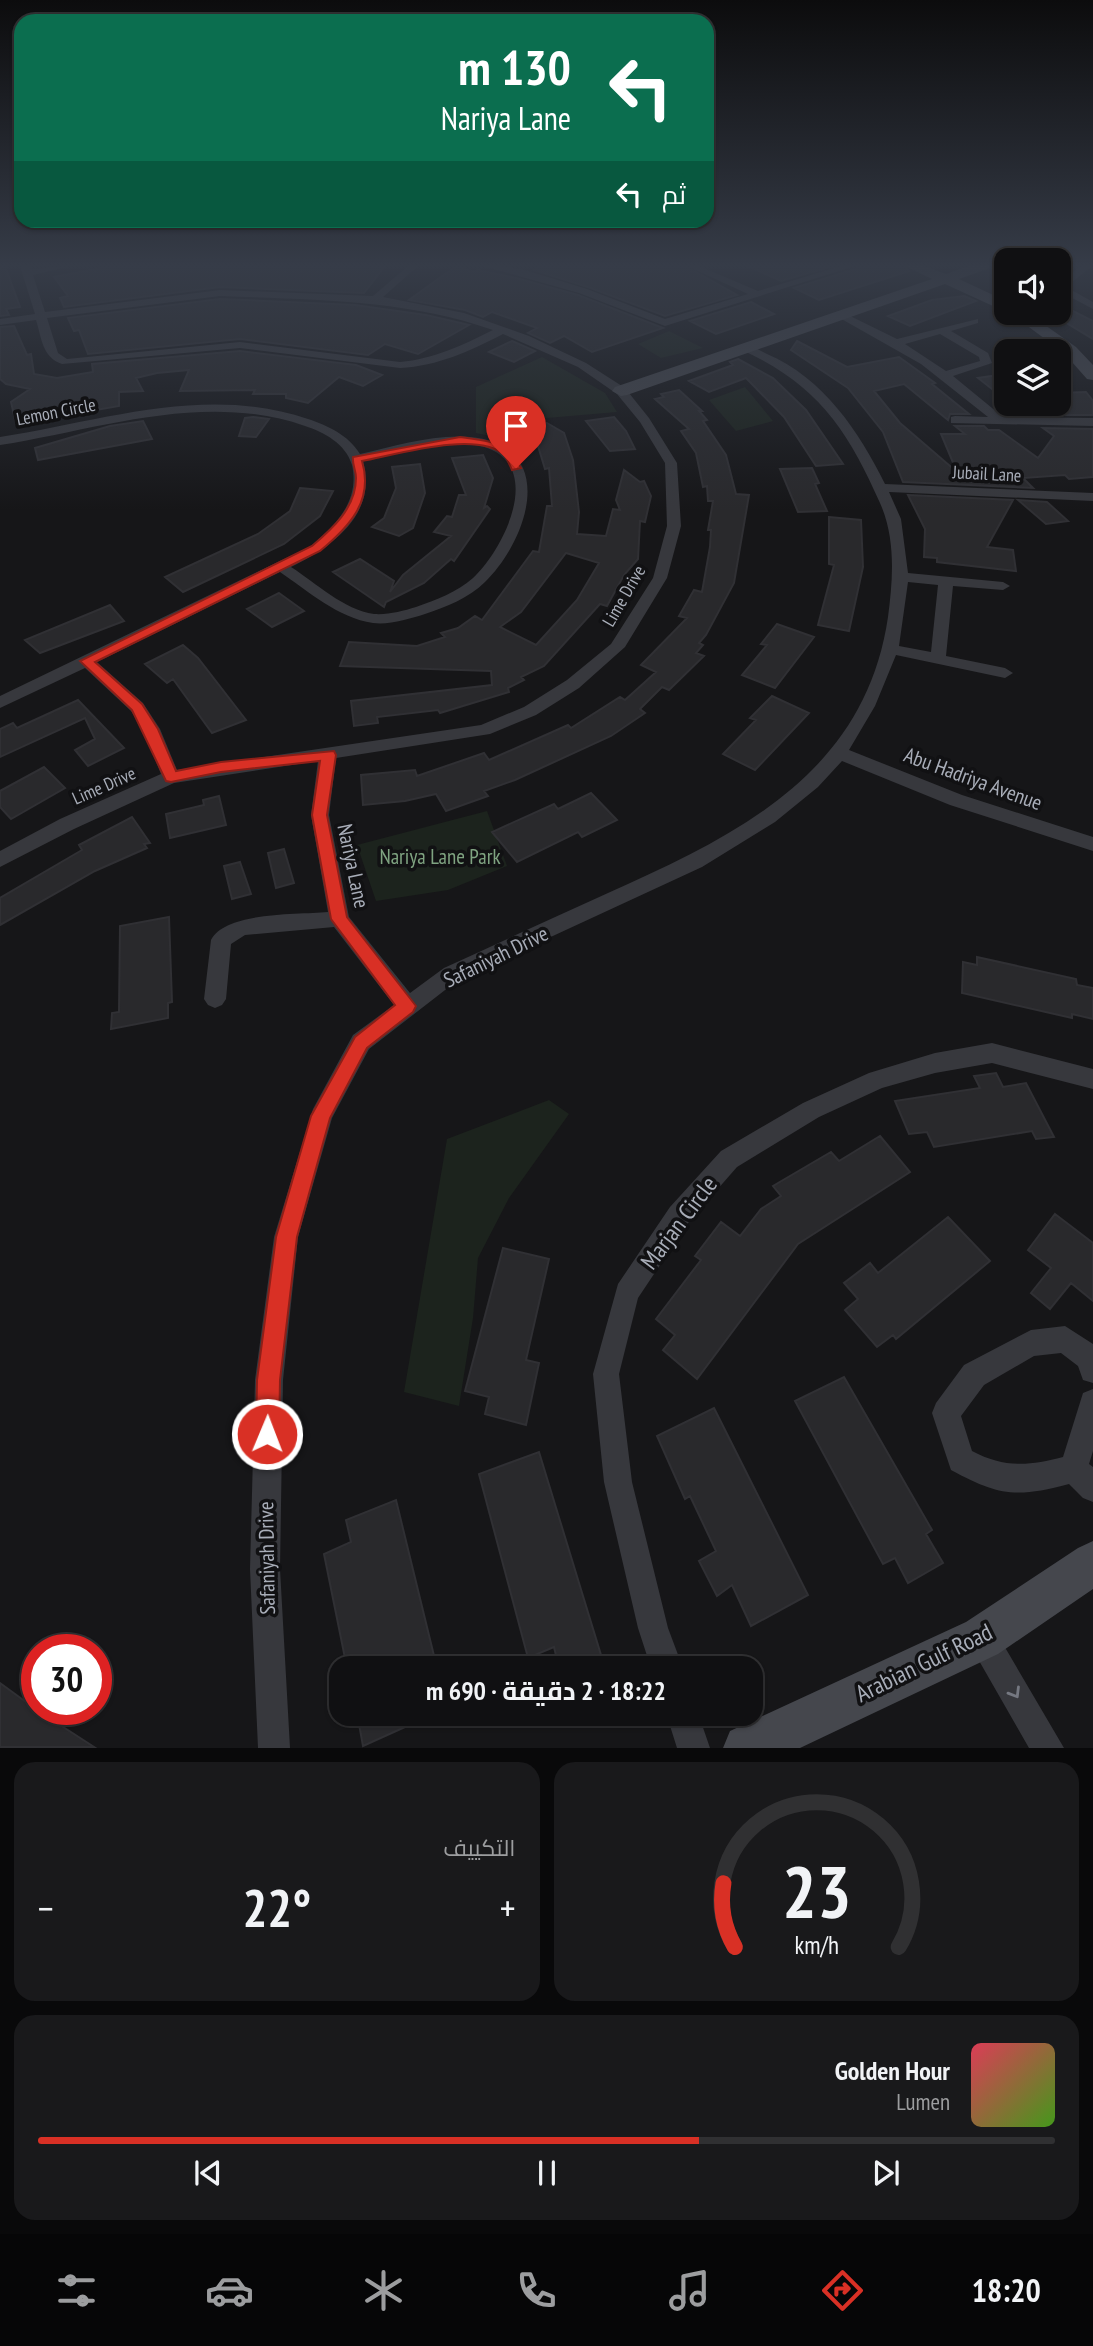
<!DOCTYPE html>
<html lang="ar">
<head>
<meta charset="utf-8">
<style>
	body { margin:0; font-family:"PT Sans Narrow",Cairo,sans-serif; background:#19191b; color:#f1f3f6; direction:rtl; height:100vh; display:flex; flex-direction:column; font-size:26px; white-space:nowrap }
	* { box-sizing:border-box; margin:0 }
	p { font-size:23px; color:#9c9d9f }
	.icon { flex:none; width:38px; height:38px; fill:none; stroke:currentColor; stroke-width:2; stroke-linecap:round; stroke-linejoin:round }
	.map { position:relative; height:1748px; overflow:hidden; direction:ltr }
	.side { display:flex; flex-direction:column; gap:14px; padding:14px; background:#09090a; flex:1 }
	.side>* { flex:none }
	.banner { position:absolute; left:14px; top:14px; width:700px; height:214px; border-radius:21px; box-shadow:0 2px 5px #0004,0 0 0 2px #303032; direction:rtl; background:#0b6e4f; color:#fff; overflow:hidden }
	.buttons { position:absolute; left:994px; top:248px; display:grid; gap:14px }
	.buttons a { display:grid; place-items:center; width:77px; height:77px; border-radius:14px; background:#101012; box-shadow:0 2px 5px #0004,0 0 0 2px #303032; font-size:35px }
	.speed { position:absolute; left:21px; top:1634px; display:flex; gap:14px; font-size:35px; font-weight:700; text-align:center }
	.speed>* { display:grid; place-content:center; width:91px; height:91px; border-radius:50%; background:#101012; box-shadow:0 2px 5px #0004,0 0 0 2px #303032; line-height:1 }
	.speed .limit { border:10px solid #d22; background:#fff; color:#111 }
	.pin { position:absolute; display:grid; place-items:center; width:60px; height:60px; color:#fff; margin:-72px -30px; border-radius:50% 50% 50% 0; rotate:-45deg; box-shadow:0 0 7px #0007 }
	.pin .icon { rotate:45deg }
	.me { position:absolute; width:77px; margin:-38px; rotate:1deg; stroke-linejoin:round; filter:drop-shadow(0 0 5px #0008) }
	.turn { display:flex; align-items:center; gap:24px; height:147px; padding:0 28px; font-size:32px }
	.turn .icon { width:91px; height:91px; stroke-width:2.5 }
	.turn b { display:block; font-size:49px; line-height:60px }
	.then { display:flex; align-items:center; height:66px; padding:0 28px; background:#0003; gap:14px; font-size:26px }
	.big { font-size:52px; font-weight:700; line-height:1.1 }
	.side .card { flex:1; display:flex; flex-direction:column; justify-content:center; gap:10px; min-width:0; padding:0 24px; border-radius:21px; background:#19191b }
	.side .dial { align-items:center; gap:0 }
	.dial svg { height:182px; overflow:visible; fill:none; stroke:#303032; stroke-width:7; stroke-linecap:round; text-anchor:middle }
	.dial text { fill:#f1f3f6; stroke:none }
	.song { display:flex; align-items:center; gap:21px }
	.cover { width:84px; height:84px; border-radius:10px; background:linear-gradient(135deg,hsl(350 70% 55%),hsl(100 70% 35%)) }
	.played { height:7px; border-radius:4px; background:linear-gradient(90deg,#d93025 65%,#303032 65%) }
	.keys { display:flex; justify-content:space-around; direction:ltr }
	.heat { display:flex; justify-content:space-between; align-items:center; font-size:38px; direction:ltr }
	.side .tiles { flex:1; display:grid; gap:14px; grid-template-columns:1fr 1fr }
	.card:last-child { grid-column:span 2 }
	.trip { position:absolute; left:329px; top:1656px; width:434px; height:70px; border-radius:21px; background:#101012; box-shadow:0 2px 5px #0004,0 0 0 2px #303032; font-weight:700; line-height:70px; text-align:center; direction:rtl }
	.tab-bar { display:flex; height:112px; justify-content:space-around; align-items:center; background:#060607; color:#9c9d9f }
	.tab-bar .icon { width:49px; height:49px }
	.tab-bar .selected { color:#d93025 }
	.tab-bar b { font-size:32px; color:#f1f3f6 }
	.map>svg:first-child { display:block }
	.green { fill:#1c231d }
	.building { fill:#29292c; stroke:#303034; stroke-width:2; fill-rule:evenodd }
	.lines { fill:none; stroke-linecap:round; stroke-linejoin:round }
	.minor { fill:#37383d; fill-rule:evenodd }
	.secondary { fill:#45474d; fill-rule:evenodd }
	.oneway { stroke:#757881 }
	.route { fill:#d93025; stroke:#8d1f18; stroke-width:2 }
	.labels { text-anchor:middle; stroke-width:7; stroke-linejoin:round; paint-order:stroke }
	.far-street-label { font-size:18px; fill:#a8adb8; stroke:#111113 }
	.street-label { font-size:21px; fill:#a8adb8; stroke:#111113 }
	.park-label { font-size:21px; fill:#7fa381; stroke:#111113 }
	.near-street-label { font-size:24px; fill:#a8adb8; stroke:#111113 }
</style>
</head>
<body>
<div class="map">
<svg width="1093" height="1748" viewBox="0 0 1093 1748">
	<rect width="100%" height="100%" fill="#161618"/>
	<path class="green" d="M669,331L703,348L661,358L638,344Z
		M542,357L605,393L617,412L547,418L505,439L476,433V387Z
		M745,387L773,421L736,431L709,400Z
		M487,811L507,866L448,890L376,901L357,845Z
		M549,1100L569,1114L509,1198L478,1258L473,1318L459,1406L404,1392L447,1139Z"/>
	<path class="building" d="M0,266H5L20,307L6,309L9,315L0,316Z
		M112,266H385L364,293L220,287L64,307L60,298L68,296L54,277Z
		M456,266L474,272L478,270L516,278L578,295L663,328L592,352L564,336L550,343L528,333L537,328L492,312L483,317L465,310L409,300Z
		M539,266H685L737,295L665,316L588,287L534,270Z
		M748,266H833L781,281Z
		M858,266H903L909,271L819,300L794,288L856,269Z
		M964,296L976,301L910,326L888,316L932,300Z
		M220,299L355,305L426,315L469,325L418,354L385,344L368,355L240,339L88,354L79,330L74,331L68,318Z
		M751,302L774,314L716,334L690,321Z
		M1059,304L1093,321V339L1050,313H1059Z
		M14,326L27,355L31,354L34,374L57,378L93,372L92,364L240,351L356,365L382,375L363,386L339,377L308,403L286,398V394H253L255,390L180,391L189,370L157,373L136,378L143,391L119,392V406L16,424L11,402L30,389L6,384L0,379V327Z
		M512,341L535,351L514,362L489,352Z
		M797,341L847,367L899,357L935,383L932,384L969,414H950L948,420L904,384L874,391L900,423L957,472L941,434H965L955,426H984L988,430H999L1038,458L1054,436L1043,428L1093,429V477L1069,479L1065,475L1023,478L1033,488L903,482L883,432L848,388L791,350Z
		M738,359L773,378L806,410L843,464L816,466L784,417L746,378L709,392L689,381L733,365L730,362Z
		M1006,374V400L978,378Z
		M679,390L702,411H699L707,420L703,421L726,455L736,494L749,495L734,583L706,635L699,643L703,645L696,653L704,656L669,690L662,687L640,709L645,713L611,736L515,780L484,791L488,796L446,811L436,794L405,801L363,805L361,775L415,770L417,776L484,753L489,760L568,725L571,728L620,697L625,700L656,672L641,665L687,618L679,616L694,590L702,592L710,547L711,530H708L713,501H708L707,486L703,487L696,453L681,431L689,429L655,399L664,397L661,394Z
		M1086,392L1093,401V415H1026L1012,404H1059V393Z
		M253,417L269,419L256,437L239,436L245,418Z
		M614,417L626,431L635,449L610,451L586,421Z
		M143,421L152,439L38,460L35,448L110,426Z
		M547,423L564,433L573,460L579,512L577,534L606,536L613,509L620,510L616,500L624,470L640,482L644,481L651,496L645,522L640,521L638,559L624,575L607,606L600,604L544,666L521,677L524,680L508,688L509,692L440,713L438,710L377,717L378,723L354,726L351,701L492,685L491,671L340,666L349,642L417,646L445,637L441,633L458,628L475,616L482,620L533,551L539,552L547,506H552L549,468L545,469L538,446L521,435ZM566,553L599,563L577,600L536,645L500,627L521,612Z
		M483,455L493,478L484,508L487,506L490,509L454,561L451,559L424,583L386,602L384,607L333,572L360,559L394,581L390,592L403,575L451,536L434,532L447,516L452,517L459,495H466L452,458Z
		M420,464L425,493L413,528L399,536L372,527L384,518L396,488L392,467Z
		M812,468L819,483L815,484L827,511L798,512L780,469Z
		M300,488L333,491L320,516L284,544L183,592L165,577L258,534L290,511Z
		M908,495L1013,500L987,547L1013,550L1016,571L937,562V558L924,557L925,529Z
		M1018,500L1047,502L1068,521L1046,524Z
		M829,517L861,520L863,567L849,631L818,625L834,565L829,564Z
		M279,593L304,611L272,627L247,609Z
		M110,605L124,621L40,653L25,640Z
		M777,624L814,637L775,688L742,675L767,645L761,644Z
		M183,645L198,658L246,720L212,733L173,679L167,683L145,664Z
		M772,696L809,713L755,770L723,754L756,720L750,718Z
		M78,700L124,748L88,766L75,750L95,739L85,718L0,757V729L13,723L17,728Z
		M44,767L65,788L11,819L0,807V791Z
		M591,793L617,820L582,837L578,832L517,862L492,832L554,804L558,809Z
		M219,796L226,825L170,838L166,814L204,805L203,800Z
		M132,817L150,843L144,844L147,848L95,871L0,925V898L82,850L79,845Z
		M284,849L294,883L276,888L268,853Z
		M240,862L251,894L232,899L224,866Z
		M169,917L172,1002L168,1003V1018L111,1029L112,1013L119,1012L120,926Z
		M977,957L1076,979L1077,985L1093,988V1019L1072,1014V1018L962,993L963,962L977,965Z
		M996,1073L1003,1087L1026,1083L1054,1137L1036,1139L1032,1131L934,1147L927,1132L909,1134L895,1101L980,1088L974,1076Z
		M880,1136L910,1172L798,1244L697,1379L663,1350L675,1335L656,1319L701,1260L695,1256L721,1222L740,1236L761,1209L781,1196L773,1186L831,1152L839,1161Z
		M1055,1214L1093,1243V1301L1071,1283L1050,1309L1031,1293L1051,1268L1028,1250Z
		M948,1217L990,1261L896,1339L893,1335L877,1347L845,1310L858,1299L844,1283L870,1263L878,1273Z
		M503,1248L549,1259L526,1360L539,1363L526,1425L485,1414L489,1397L465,1391Z
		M844,1377L932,1530L926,1534L943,1563L908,1583L895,1558L883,1564L795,1401Z
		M714,1408L808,1595L751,1626L732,1585L717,1596L699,1561L716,1551L690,1496L685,1499L657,1436Z
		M539,1452L601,1655L570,1668H559L554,1647L528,1658L479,1474Z
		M396,1500L437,1668H347L324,1554L351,1542L346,1520Z
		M0,1683L37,1710L94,1747H0Z
		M357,1713H436L363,1746Z"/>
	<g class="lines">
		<path class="minor" d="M20,266H30L31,269L71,266L33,275L45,312L220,290L373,296L408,266H418L383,297L464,313L529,336L586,363L625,388L649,418L677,463L681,526L667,578L625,647L579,688L536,715L490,734L336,758L329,815L349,917L410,993L444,968C498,943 553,918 608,893C737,835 865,774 888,617C893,579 896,539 880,503C848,430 817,384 742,350V346C751,345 759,350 767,354C823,378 859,431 885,484L1093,493V501L889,492L901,519L908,573L1003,582L1010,586L1003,590L953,586L946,656L1005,668L1013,673L1005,678L896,655L875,706L849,750L962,795L1093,837V851L950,805L842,761L818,787L775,822L702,867L458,980L369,1049L332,1118L298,1237L283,1380L280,1569L290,1748H258L250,1569L255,1380L274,1237L313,1109L353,1035L394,1005L334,927L245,935L231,944L226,999L222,1005L215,1008L208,1005L204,999L211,940C226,911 298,915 328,912L311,815L318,761L174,783L74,829L0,867V851L60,819L161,774L143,729L131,711L85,668L0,708V696L311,546C336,525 360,501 352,465C346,444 324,432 305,426C204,391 101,429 0,445V437C102,421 206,384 308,419C329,426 348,435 360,454C396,446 433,434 470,437C559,445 529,539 485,582C469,598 446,607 425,614C409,619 390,625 373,623C338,618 308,591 280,572L97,662L143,703L160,729L177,770L481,725L524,707L567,680L611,644L653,578L667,526L665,463L640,422L617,394L578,367L503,334C470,351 438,366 400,368L240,348L62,364C42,357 42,339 36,320L0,325V319L35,314ZM220,296C314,300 404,299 493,330C463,345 434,359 400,362L240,342L67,359L58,353L47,318ZM439,445C457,444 480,442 496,452C540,479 500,553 473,578C457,592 436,600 416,607C403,611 388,615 374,614C344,610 316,583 291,567C332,547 378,514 363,461ZM908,582L938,585L931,652L899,646Z
			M483,266H502L525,270L587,289L665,319L748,294L687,266H699L758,291L841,266H855L665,326L579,293Z
			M1081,266H1092L1066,287L1093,302V309L1059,291V282Z
			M842,312L897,339L978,319V323L951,331L988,353L992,363L953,376L1003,417L1093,418V426L951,423V417L955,416L988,417L921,364L838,317V313ZM940,334L979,357L980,361L946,371L905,344Z
			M992,1043L1093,1069V1089L992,1063L935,1073L882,1088L819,1117L737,1167L688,1223L638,1298L619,1374L632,1482L668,1628L683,1668H651L638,1628L604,1482L593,1374L618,1284L670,1207L721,1151L803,1103L869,1073L935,1053Z
			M1065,1326L1093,1344V1383L1083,1380L1078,1366L1061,1353L1034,1356L984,1385L961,1416L972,1451C1004,1468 1029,1466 1063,1457L1083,1393L1093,1389V1451L1089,1464L1093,1467V1502L1083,1498L1069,1484C1016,1498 999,1496 951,1470L932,1413L936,1403L964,1365L1031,1330Z
			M982,1622L993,1627L1064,1748H1029L966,1638L971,1627Z
			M666,1713H698L710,1748H677Z"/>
		<path class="secondary" d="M905,266H924L946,274L969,266H989L987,269L959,279L1006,301V312L945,284L627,395L621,396L612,391L615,387L932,279Z
			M1010,313H1028L1076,347L1093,365V380L1087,379L1064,353Z
			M1093,1541V1589L998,1654L800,1748H723L730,1731L966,1622L1078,1548Z"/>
	</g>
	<defs><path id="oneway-chevron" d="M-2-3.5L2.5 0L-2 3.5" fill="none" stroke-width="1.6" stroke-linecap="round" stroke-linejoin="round" transform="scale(1.75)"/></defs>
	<use class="oneway" href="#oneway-chevron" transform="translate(1015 1693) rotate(59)"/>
	<linearGradient id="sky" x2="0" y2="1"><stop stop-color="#0c0c0d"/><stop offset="0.52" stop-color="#363c48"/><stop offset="1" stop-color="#363c48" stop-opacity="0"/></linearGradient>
	<rect width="1093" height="510" fill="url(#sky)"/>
	<path class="route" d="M460,437C489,441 507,440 521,468L512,470C510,466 507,458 504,455C477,430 395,455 362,461C374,501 349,527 320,551L95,662L142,704L158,729L176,771L221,762L334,751L336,755L327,815L347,917L416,1006L413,1012L367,1048L330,1118L297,1237L280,1380L279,1434L276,1442L267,1446L259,1442L256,1434L257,1380L276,1237L311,1116L355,1037L395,1005L331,919L312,815L320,761L221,772L171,782L166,781L132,710L80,661L312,546C332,529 356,508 356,478C356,470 352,464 353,457Z"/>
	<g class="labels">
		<g class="far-street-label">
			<text transform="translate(56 412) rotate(-11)" y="6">Lemon Circle</text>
			<text transform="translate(987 474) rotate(3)" y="6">Jubail Lane</text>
			<text transform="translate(624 596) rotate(-60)" y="6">Lime Drive</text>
			<text transform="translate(104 786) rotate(-24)" y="6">Lime Drive</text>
		</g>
		<g class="street-label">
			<text transform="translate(973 779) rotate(20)" y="7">Abu Hadriya Avenue</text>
			<text transform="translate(353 866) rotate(78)" y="7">Nariya Lane</text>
			<text transform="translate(496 957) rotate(-26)" y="7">Safaniyah Drive</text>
			<text transform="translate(267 1558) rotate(-91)" y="7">Safaniyah Drive</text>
		</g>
		<g class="park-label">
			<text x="440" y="864">Nariya Lane Park</text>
		</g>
		<g class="near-street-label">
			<text transform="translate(679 1223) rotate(-53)" y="8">Marjan Circle</text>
			<text transform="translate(924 1663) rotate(-26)" y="8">Arabian Gulf Road</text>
		</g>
	</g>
</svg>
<div class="buttons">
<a><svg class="icon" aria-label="sound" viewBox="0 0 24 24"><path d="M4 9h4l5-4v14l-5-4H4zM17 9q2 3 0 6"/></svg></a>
<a><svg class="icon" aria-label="layers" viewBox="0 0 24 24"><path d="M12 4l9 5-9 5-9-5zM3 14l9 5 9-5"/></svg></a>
</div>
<div class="speed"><div class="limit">30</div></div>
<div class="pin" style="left:516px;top:468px;background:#d93025"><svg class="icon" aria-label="arrive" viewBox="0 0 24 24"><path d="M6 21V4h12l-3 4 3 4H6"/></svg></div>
<svg class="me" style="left:267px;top:1434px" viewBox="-20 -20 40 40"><circle r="17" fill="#d93025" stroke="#fff" stroke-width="3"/><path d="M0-11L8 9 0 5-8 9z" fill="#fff"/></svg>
<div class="trip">18:22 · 2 دقيقة · 690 m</div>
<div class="banner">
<div class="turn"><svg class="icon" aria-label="left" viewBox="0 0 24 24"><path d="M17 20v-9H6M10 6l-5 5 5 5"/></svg><div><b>130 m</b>Nariya Lane</div></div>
<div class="then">ثم<svg class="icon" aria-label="left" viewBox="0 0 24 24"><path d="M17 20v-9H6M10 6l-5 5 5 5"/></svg></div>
</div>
</div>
<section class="side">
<div class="tiles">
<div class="card dial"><svg viewBox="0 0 100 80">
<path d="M14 69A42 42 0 1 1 86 69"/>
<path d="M14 69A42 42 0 0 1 9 41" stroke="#d93025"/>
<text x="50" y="56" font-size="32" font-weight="700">23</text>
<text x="50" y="72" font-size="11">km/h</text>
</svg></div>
<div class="card"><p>التكييف</p>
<div class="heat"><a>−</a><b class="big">22°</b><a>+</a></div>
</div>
<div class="card">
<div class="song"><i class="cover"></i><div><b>Golden Hour</b><p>Lumen</p></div></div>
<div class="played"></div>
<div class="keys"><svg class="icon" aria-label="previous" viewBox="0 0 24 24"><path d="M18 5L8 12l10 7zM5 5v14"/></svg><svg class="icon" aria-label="pause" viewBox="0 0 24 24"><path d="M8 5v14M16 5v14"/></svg><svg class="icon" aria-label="next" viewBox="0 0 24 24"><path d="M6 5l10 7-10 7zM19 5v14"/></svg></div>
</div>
</div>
</section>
<nav class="tab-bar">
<b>18:20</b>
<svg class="icon selected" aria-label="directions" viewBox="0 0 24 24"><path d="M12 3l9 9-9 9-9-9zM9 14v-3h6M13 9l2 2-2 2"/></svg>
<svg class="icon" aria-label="music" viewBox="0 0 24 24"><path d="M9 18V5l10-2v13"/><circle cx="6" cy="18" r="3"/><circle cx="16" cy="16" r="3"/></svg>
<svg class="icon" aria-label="phone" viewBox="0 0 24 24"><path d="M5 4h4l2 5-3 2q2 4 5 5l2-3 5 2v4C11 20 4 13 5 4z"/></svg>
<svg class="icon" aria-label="climate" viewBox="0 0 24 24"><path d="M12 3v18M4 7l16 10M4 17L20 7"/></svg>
<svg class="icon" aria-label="car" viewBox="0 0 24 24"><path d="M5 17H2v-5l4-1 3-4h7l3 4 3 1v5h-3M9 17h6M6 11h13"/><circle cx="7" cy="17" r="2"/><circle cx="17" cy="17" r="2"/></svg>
<svg class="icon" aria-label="filters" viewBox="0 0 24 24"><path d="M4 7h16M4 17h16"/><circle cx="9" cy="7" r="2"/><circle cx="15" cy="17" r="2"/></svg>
</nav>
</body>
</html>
